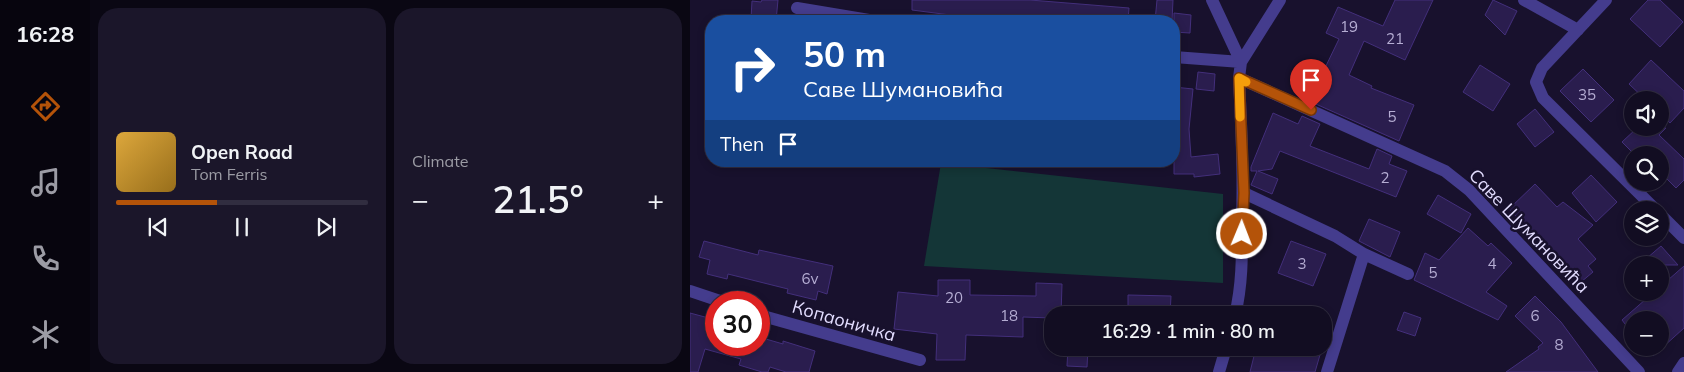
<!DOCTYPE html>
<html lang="en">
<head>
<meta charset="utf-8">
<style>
	body { margin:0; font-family:Mulish,sans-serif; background:#1b162a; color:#f1f3f6; height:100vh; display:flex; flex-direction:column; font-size:19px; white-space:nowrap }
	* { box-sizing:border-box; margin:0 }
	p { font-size:16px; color:#9c9ca5 }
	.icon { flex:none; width:28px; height:28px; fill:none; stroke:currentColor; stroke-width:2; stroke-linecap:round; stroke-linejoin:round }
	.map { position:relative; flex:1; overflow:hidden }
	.sheet { display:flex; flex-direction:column; gap:8px; padding:8px; background:#0a0713; width:600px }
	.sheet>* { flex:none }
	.hud { position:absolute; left:15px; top:15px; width:475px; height:152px; border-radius:20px; box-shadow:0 2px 8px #0003,0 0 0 1px #312d40; background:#1a4fa0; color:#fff; overflow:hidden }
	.fabs { position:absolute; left:934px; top:91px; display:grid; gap:10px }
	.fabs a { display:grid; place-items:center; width:45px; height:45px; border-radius:50%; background:#120d22; box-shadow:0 2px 8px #0003,0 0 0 1px #312d40; font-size:25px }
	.speed { position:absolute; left:15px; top:291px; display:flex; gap:10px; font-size:25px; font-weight:700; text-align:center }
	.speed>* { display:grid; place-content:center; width:65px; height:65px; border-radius:50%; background:#120d22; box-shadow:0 2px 8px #0003,0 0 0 1px #312d40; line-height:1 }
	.speed .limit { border:8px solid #d22; background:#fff; color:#111 }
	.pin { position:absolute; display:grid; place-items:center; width:42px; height:42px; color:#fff; margin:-51px -21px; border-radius:50% 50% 50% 0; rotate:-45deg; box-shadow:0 0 5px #0007 }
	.pin .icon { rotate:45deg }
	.me { position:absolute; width:55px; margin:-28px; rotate:1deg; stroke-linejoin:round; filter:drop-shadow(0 0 4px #0008) }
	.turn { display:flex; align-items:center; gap:18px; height:105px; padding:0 15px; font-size:22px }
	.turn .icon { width:65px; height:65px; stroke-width:2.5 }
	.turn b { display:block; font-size:35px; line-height:42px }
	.then { display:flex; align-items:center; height:48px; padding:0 15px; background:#0003; gap:10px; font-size:19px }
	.big { font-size:38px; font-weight:600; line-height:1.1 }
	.sheet .tile { flex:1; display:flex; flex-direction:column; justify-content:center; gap:8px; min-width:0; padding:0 18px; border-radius:20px; background:#1b162a }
	.song { display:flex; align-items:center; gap:15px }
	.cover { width:60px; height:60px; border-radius:8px; background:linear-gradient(135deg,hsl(40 70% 55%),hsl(40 70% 35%)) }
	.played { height:5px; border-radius:2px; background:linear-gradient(90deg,#b45309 40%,#312d40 40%) }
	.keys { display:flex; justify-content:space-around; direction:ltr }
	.heat { display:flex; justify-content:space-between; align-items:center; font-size:28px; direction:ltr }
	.sheet .tiles { flex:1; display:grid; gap:8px; grid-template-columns:repeat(2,1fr) }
	.trip { position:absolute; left:354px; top:306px; width:288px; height:50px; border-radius:20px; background:#120d22; box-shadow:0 2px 8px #0003,0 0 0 1px #312d40; font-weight:600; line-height:50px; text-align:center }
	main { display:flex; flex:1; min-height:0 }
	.menu { display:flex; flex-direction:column; width:90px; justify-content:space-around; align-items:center; background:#07050e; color:#9c9ca5 }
	.menu .icon { width:35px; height:35px }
	.menu .active { color:#b45309 }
	.menu b { font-size:22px; color:#f1f3f6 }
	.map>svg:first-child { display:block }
	.green { fill:#143637 }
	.building { fill:#2a1d4e; stroke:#432f7b }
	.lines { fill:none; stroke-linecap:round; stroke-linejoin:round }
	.minor { stroke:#443c8d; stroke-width:12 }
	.route-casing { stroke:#753606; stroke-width:12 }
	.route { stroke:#b45309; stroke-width:9 }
	.slow { stroke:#f59e0b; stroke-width:9 }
	.labels { text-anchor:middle; stroke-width:5; stroke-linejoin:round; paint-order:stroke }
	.number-label { font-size:15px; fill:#b5add3 }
	.street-label { font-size:18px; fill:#e3ddff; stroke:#18112d }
</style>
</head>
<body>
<main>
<nav class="menu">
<b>16:28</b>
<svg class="icon active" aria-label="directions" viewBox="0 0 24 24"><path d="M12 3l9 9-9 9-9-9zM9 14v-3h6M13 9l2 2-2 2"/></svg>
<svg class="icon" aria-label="music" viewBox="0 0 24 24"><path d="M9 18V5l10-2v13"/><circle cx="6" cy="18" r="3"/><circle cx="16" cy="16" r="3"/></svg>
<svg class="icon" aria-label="phone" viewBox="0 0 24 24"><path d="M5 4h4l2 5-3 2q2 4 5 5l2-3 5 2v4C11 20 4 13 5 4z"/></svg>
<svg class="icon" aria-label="climate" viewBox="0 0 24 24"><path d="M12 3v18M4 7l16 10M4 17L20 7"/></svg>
</nav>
<section class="sheet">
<div class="tiles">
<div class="tile">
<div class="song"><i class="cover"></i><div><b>Open Road</b><p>Tom Ferris</p></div></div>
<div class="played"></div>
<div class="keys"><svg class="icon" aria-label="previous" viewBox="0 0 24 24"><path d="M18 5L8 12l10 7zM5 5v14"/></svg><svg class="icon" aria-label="pause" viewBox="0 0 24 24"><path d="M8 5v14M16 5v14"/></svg><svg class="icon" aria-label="next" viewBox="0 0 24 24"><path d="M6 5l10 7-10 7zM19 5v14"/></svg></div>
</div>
<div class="tile"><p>Climate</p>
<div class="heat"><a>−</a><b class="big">21.5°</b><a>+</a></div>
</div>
</div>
</section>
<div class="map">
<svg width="994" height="372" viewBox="0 0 994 372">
	<rect width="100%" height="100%" fill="#18112d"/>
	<path class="green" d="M251,163L533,194V283L234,266Z"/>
	<path class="building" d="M72,0H88L86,21L61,19L62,1L71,2Z
		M222,0H340L439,8L438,21H291V19L222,10Z
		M467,0H483L482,21H465Z
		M705,0H743L715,60L674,41L659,75L682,86L681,88L724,105L709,141L619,101L649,39L636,33L648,7L693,26Z
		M803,0L827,11L815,35L795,15Z
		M958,0H970L993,22L970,47L940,19Z
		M484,13L501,15L500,33L484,32Z
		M961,60L994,91V108L980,123L970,113V100H956L939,84Z
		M790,65L820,84L803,111L773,92Z
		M893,69L924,100L901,122L870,91Z
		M508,72L525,74L524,91L506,89Z
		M484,87L503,89L499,129L501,157L528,154L530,174L504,177V174H484Z
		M845,109L864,132L845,147L827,124Z
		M583,113L608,124L612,116L630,124L620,146L679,169L687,149L702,156L699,164L717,171L706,197L590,151L582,169L568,171L588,179L582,194L561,185L567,171H561V167Z
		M947,128H976L969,135L994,159V180L986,188L970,172V155H945L932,142Z
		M901,175L927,202L906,222L882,193Z
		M845,184L867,207L873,202L903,225L888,239L906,259L898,266L903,272L885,287L861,259L864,256L819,209Z
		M748,195L781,214L771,233L737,214Z
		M679,219L710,232L700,257L669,241Z
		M778,228L798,246L801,243L822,263L796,292L817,306L808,320L724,280L735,253L749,260Z
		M14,241L68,255L69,250L143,266L137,294L128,291L126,300L97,293L98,289L38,274L37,279L17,274L20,260L9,257Z
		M601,241L636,254L623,286L588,273Z
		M971,246L988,265H949Z
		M994,266V328L963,356L956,348H970V320H942V333L932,320L964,292H970V287Z
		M248,280H280V295L346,296V283L372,284L371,315H362V318L333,317V337L276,335L275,360H246L247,334L204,329L208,292L248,296Z
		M438,295L481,296L480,315H438Z
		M845,296L871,322L908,372H816L849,349L848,347L853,343L825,316Z
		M714,312L731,318L725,336L707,330Z
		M0,313L26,320V345H69V337L93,344V341L125,351L119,372H96L80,367L78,372H72L49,365L51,359L15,349L8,372H0Z
		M378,348H398L397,367L377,366Z
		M566,348H632L625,372H560Z"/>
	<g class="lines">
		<path class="minor" d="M522,0L551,62L549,78C551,124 554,170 552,216C552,250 553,282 545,315
			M834,0L888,30
			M916,0L852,68L846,82L853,98L966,210
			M107,8L185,21
			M484,57L551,62L590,0
			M549,78L755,171L779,190L949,372
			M554,193L645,236L674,254L718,274
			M970,214L994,238
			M0,291L33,302
			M69,315L230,360
			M529,372L536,348
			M637,372L674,254
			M988,372L994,363"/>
	</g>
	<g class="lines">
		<defs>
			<path id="route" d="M552,234L554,193L549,78L621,110"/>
		</defs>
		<use href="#route" class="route-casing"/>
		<use href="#route" class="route"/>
		<path class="slow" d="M550,117L549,78L556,82"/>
	</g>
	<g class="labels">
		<g class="number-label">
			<text x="659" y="32">19</text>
			<text x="705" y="44">21</text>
			<text x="897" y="100">35</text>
			<text x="702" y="122">5</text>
			<text x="695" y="183">2</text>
			<text x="612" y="269">3</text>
			<text x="802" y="269">4</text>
			<text x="743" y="278">5</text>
			<text x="120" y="284">6v</text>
			<text x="264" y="303">20</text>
			<text x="319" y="321">18</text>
			<text x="845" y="321">6</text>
			<text x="869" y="350">8</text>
		</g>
		<g class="street-label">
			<text transform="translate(839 231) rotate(46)" y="6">Саве Шумановића</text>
			<text transform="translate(154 321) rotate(16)" y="6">Копаоничка</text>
		</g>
	</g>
</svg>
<div class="fabs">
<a><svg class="icon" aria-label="sound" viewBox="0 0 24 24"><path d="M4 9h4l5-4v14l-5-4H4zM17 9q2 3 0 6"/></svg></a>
<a><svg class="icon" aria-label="search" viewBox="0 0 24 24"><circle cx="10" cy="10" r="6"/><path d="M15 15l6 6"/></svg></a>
<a><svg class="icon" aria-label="layers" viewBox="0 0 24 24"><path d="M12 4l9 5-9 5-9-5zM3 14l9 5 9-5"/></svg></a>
<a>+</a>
<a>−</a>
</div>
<div class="speed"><div class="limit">30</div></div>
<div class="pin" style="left:621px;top:110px;background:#d93025"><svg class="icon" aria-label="arrive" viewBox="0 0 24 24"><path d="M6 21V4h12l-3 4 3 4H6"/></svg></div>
<svg class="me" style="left:552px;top:234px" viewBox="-20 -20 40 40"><circle r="17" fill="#b45309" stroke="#fff" stroke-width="3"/><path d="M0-11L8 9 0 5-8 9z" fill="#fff"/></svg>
<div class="trip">16:29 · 1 min · 80 m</div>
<div class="hud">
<div class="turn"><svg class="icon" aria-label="right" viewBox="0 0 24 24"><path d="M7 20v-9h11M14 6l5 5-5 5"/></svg><div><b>50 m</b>Саве Шумановића</div></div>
<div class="then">Then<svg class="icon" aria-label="arrive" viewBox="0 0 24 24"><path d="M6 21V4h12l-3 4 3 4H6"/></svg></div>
</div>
</div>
</main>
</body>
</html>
